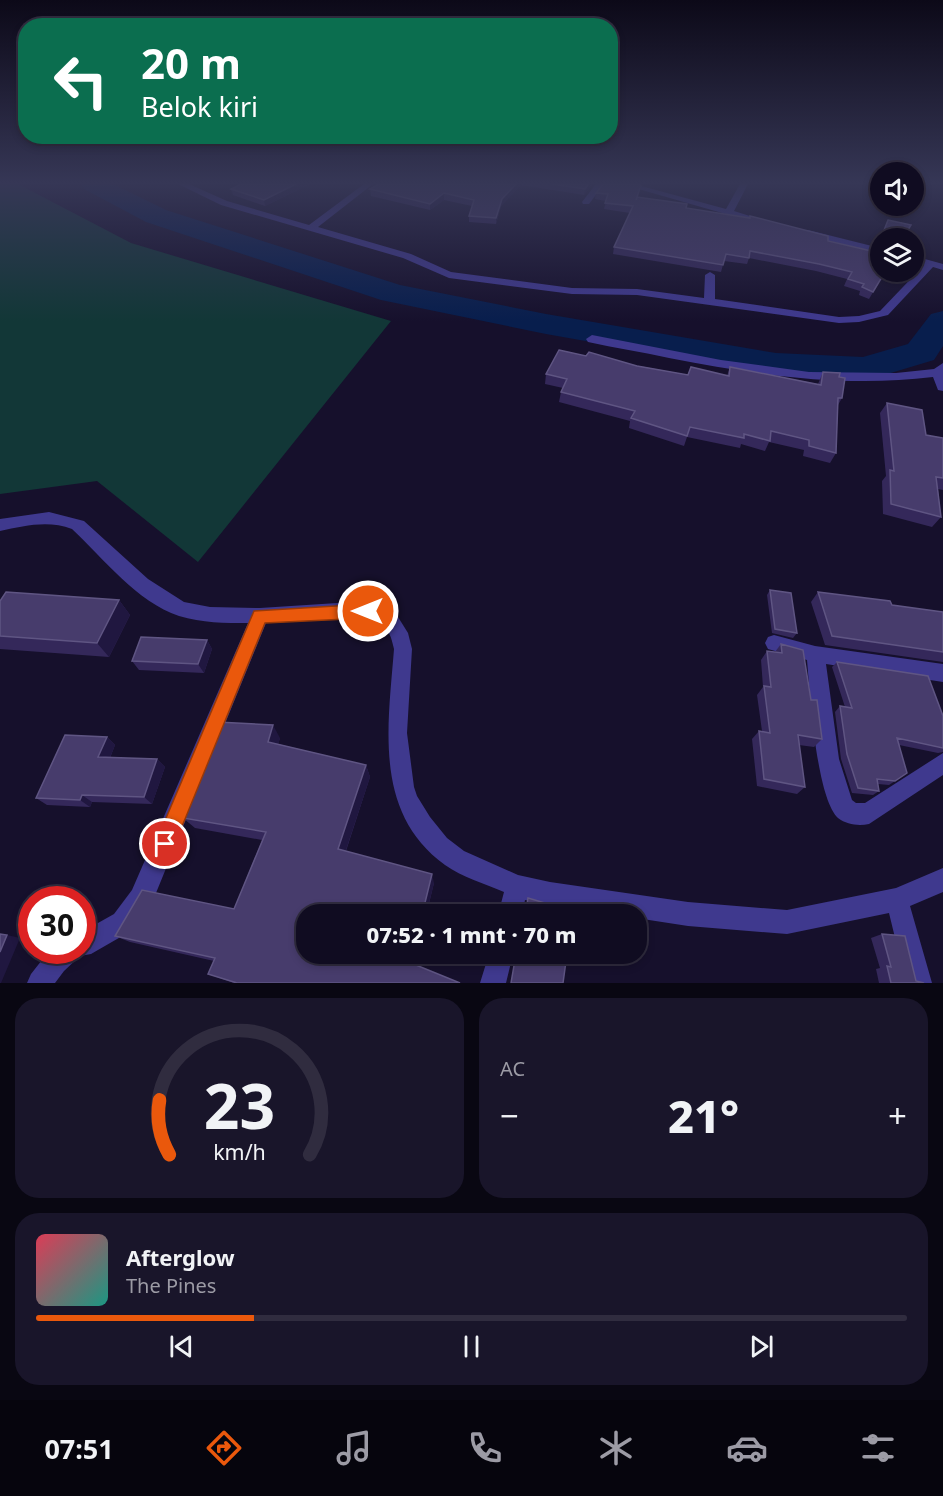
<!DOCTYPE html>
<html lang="id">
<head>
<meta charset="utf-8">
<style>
	body { margin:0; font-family:"Noto Sans",sans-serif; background:#19152a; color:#f1f3f6; height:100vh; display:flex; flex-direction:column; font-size:22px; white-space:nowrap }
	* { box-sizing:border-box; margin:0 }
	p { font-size:20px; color:#9c9ba5 }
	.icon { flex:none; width:33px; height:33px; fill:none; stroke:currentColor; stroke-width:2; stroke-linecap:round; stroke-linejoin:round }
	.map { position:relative; height:983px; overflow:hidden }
	.side { display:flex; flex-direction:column; gap:15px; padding:15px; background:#090712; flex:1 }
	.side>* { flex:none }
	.top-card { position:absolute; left:18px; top:18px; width:600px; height:126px; border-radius:24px; box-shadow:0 3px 9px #0003,0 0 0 2px #302c3f; background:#0b6e4f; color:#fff; overflow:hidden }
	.buttons { position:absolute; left:870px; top:162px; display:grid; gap:12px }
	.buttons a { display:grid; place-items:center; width:54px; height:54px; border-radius:50%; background:#100c21; box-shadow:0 3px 9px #0003,0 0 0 2px #302c3f; font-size:30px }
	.speed { position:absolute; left:18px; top:886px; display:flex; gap:12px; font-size:30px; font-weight:700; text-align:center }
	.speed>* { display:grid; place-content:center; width:78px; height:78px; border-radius:50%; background:#100c21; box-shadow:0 3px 9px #0003,0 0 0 2px #302c3f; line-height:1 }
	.speed .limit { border:9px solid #d22; background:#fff; color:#111 }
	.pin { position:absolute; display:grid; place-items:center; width:51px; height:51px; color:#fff; margin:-26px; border:3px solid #fff; border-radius:50%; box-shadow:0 2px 6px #0007 }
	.me { position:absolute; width:66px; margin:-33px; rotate:270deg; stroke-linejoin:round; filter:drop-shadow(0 0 4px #0008) }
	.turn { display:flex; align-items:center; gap:21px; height:126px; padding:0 24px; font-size:27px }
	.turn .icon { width:78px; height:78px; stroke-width:2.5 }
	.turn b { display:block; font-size:42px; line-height:51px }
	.big { font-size:45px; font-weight:800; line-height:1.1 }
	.side .widget { flex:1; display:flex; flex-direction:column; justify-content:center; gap:9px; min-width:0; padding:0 21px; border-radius:24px; background:#19152a }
	.side .dial { align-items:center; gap:0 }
	.dial svg { height:156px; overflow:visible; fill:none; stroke:#302c3f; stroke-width:7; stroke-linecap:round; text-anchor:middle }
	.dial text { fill:#f1f3f6; stroke:none }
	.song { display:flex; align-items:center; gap:18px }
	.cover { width:72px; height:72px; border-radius:9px; background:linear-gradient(135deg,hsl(350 70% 55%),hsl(170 70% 35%)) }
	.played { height:6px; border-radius:3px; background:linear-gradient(90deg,#ea580c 25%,#302c3f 25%) }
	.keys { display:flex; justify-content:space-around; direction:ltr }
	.heat { display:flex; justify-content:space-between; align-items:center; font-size:33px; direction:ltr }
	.side .tiles { flex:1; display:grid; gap:15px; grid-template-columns:1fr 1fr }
	.widget:last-child { grid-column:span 2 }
	.trip { position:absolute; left:296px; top:904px; width:351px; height:60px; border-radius:24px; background:#100c21; box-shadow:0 3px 9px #0003,0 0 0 2px #302c3f; font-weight:800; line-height:60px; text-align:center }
	.tabs { display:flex; height:96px; justify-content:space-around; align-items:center; background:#06050d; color:#9c9ba5 }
	.tabs .icon { width:42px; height:42px }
	.tabs .current { color:#ea580c }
	.tabs b { font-size:27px; color:#f1f3f6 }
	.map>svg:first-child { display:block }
	.green { fill:#123737 }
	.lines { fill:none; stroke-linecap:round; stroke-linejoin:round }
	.river { fill:#081e4d; fill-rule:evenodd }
	.minor { fill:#3f398e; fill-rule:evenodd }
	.wall { fill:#34285a }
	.shaded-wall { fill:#201740 }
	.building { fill:#473c6c; stroke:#5f5583; stroke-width:1.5 }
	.route { fill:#ea580c; stroke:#983908; stroke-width:1.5 }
</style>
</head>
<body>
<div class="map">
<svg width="943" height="983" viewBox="0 0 943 983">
	<rect width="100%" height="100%" fill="#16102c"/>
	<path class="green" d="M0,184H18L131,243L391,321L198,562L97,481L0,494Z"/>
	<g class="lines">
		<path class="river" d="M80,184H113L166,210L400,285L546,314L776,353L863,357L908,344L931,314L943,311V346L934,360L864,381L776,375L546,334L381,300L146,222L84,189Z"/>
		<path class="minor" d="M178,184H189L227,201L309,225L364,184H373L318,227L411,254L451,272L572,288L637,289L704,298L705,275L710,272L715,275V299L839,317L859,316L880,311L924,265L914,262V256L943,264V270L933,267L888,315L859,322L839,323L637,295L572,294L449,278L403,258L221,205Z
			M596,184H604L589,204H583L582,202Z
			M621,184H634L726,209L740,184H748L734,211L772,223L764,225Z
			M808,230L880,248V254L805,235V231Z
			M592,335L721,360L809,372L896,373L934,369L943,363V391L938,390L933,377C844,388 757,375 669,358C642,352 615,348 588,342L586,339Z
			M49,512L84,521L148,579L184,602L210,607L260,608L353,602L380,607L398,617L408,633L412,649L407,733L414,787L417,796L430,817L447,838L464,851L518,875L550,882L688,902L787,910L896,888L943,868V892L910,906L932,983H906L889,913L787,934L688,926L636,918V915H614L525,900L522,915H498L504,892C485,884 462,877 445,865C373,813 388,726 394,649C392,641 391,634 385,628C364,609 294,621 266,623L156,893L143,917L131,931L91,954L80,956L64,971L55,983H27L31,974L49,951H82V932L114,914L132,890L248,623C225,623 202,623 179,616C137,602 104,559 72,529C48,520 24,526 0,531V519Z
			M774,635L815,646L943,664V682L826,664L839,759L852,800L856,803H865L943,753V775L869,824C859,826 847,825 838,818C816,797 810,693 807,660L768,649L765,643L768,637Z
			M489,954H513L506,983H480Z"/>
	</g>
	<path class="wall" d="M241,184H310L265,206L233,195L231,189Z
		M374,184H593L584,195L521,185L501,206L496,224L469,222V216L472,206L444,200L430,210L371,196L370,189L375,186Z
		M639,192L638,197L828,241L885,272L869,299L859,295L860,291L844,286L847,279L816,271L749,258L747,264L724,261L721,272L613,254L614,247L630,213L604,209L606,201L595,199L596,193Z
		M586,356L688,375L727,376L730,367L818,384L823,372L839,377L842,398L838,405L836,453L830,463L803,456L804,450L769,442L765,451L741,444L740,448L687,437L684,446L629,428L630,421L559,402L561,392L563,388L545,384L546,374Z
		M887,403L926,435L943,438V490L938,489L941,517L932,527L883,514L882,481L886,476L880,413Z
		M770,590L797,633L793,638L772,633L767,595Z
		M818,592L892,605L943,612V662L825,645L811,602Z
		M119,600L130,615L109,657L0,649V601Z
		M207,640L212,649L204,673L139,670L132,661Z
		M781,644L811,700L822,739L814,747L799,745L805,787L797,794L757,786L752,739L759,731H762L757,695L763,687L761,660L767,651L775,652Z
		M837,662L943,716V752L938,753L899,745L907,773L889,785L878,784L879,791L873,795L852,793L841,759L835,712L840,706L845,707L832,667Z
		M107,737L115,745L110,758L157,759L165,767L152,804L92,802L90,807L47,805L36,798Z
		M280,738L278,744L366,765L370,777L346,851L434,883L414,965L460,983H234L208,974L214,961L130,942L115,936L234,909L262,840L195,828L183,818L208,760L205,757Z
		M882,934L916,981L924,983H879L876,969L880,968L871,938Z"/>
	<path class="shaded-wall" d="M296,184H310L265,206L264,200Z
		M516,184H521V185L501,206L496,224V218L502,199Z
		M589,184H593L584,195L585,189Z
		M444,193V200L430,210V204Z
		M119,600L130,615L109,657L97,643Z
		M207,640L212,649L204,673L198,664Z
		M273,725L280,738L275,755L268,742Z
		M107,737L115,745L107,765L98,757Z
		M157,759L165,767L152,804L144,797Z
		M366,765L370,777L343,859L338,849Z
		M82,795L92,802L90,807L80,800Z
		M432,874L434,883L426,915H422Z
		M7,935L20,938L1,983H0V952Z
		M413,954H417L413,969L411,963Z"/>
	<path class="building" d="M241,184H296L264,200L231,189Z
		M379,184H516L502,199L496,218L469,216L474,200L444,193L430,204L370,189Z
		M552,184H589L585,189Z
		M603,184H637L641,185L636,200L637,197L687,204L686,208L750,218V216L828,236V241L876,252L877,248L880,249V272H885L873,292L862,287L864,284L848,279L852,272L819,264L750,251L749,258L726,254L723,265L614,247L633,206L605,203L608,194L596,193Z
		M888,220L911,225L903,238H881Z
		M559,350L586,356L589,352L637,366L688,375L691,367L729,376L730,367L821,385L823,372L840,373L839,377L845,378L842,398H838L836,453L809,446V440L771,431L770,441L744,434V438L690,427L687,436L631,418L635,411L561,392L567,379L546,374Z
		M887,403L922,410L926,435L943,438V478L936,477L941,517L891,504L890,470L894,471Z
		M770,590L791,593L797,633L775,629Z
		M6,592L119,600L97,643L0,636V601Z
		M818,592L890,601L892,605L943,612V652L832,636Z
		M141,637L207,640L198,664L132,661Z
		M781,644L803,650L811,700H817L822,739L798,735L805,787L764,779L759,731L770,733L764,686L771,687L767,651L782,653Z
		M837,662L928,676L943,716V748L897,738L907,773L895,781L877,779L879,791L858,788L847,754L840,706L852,708Z
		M217,722L273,725L268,742L366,765L338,849L432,874L422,915H306V954H413L411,963L460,983H237L208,974L215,958L115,936L142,890L234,909L266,832L183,818L209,757H205Z
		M65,735L107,737L98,757L157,759L144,797L82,795L80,800L36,798Z
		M528,898L572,911V915H522L523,913L526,911Z
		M0,934L7,935L0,952Z
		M882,934L905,936L916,981L924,983H891L887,966L891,967Z
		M516,954H567L563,983H511Z"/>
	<linearGradient id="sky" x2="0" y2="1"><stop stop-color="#0c0918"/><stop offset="0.57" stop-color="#363756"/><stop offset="1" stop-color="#363756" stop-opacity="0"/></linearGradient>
	<rect width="943" height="321" fill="url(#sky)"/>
	<path class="route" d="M368,604L373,606L376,611L373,616L368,618L265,623L172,851L165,854L158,851L155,844L254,611Z"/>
</svg>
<div class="buttons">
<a><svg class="icon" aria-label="sound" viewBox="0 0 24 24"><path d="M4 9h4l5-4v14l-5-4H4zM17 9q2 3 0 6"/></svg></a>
<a><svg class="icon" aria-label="layers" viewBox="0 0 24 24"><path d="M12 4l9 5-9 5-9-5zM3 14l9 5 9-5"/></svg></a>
</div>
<div class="speed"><div class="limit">30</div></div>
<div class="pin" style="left:165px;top:844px;background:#d93025"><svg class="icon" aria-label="arrive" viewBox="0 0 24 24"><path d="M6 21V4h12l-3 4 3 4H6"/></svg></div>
<svg class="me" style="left:368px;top:611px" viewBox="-20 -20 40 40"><circle r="17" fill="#ea580c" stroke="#fff" stroke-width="3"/><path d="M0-11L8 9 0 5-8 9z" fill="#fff"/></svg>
<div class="trip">07:52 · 1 mnt · 70 m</div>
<div class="top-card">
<div class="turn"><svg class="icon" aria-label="left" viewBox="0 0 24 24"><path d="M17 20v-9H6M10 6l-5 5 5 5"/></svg><div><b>20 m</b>Belok kiri</div></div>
</div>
</div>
<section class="side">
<div class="tiles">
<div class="widget dial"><svg viewBox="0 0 100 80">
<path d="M14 69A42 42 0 1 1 86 69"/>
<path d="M14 69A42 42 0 0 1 9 41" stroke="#ea580c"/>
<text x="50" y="56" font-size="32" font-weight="700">23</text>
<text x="50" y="72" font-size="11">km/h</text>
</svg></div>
<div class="widget"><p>AC</p>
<div class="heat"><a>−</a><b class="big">21°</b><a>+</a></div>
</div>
<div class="widget">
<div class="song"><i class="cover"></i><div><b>Afterglow</b><p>The Pines</p></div></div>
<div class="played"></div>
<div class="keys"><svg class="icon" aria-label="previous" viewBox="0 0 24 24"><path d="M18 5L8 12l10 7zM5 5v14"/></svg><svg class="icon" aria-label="pause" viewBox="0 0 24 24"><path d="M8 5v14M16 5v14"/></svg><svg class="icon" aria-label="next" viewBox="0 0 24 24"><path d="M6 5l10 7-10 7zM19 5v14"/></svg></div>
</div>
</div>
</section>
<nav class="tabs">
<b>07:51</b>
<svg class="icon current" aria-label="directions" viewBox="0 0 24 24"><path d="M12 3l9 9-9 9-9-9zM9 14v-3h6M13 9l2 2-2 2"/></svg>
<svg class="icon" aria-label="music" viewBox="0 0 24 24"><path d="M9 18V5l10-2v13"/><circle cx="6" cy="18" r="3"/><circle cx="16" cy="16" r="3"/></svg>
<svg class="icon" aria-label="phone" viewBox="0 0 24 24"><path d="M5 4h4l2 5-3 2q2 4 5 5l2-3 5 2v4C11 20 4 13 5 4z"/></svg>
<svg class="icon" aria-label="climate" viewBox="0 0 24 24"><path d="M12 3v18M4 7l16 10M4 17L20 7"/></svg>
<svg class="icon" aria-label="car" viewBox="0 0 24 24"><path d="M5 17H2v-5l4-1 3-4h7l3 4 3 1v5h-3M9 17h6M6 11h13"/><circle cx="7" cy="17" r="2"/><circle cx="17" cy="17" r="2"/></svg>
<svg class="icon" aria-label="filters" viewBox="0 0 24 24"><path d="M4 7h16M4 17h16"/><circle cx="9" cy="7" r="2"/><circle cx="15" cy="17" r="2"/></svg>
</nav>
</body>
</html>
